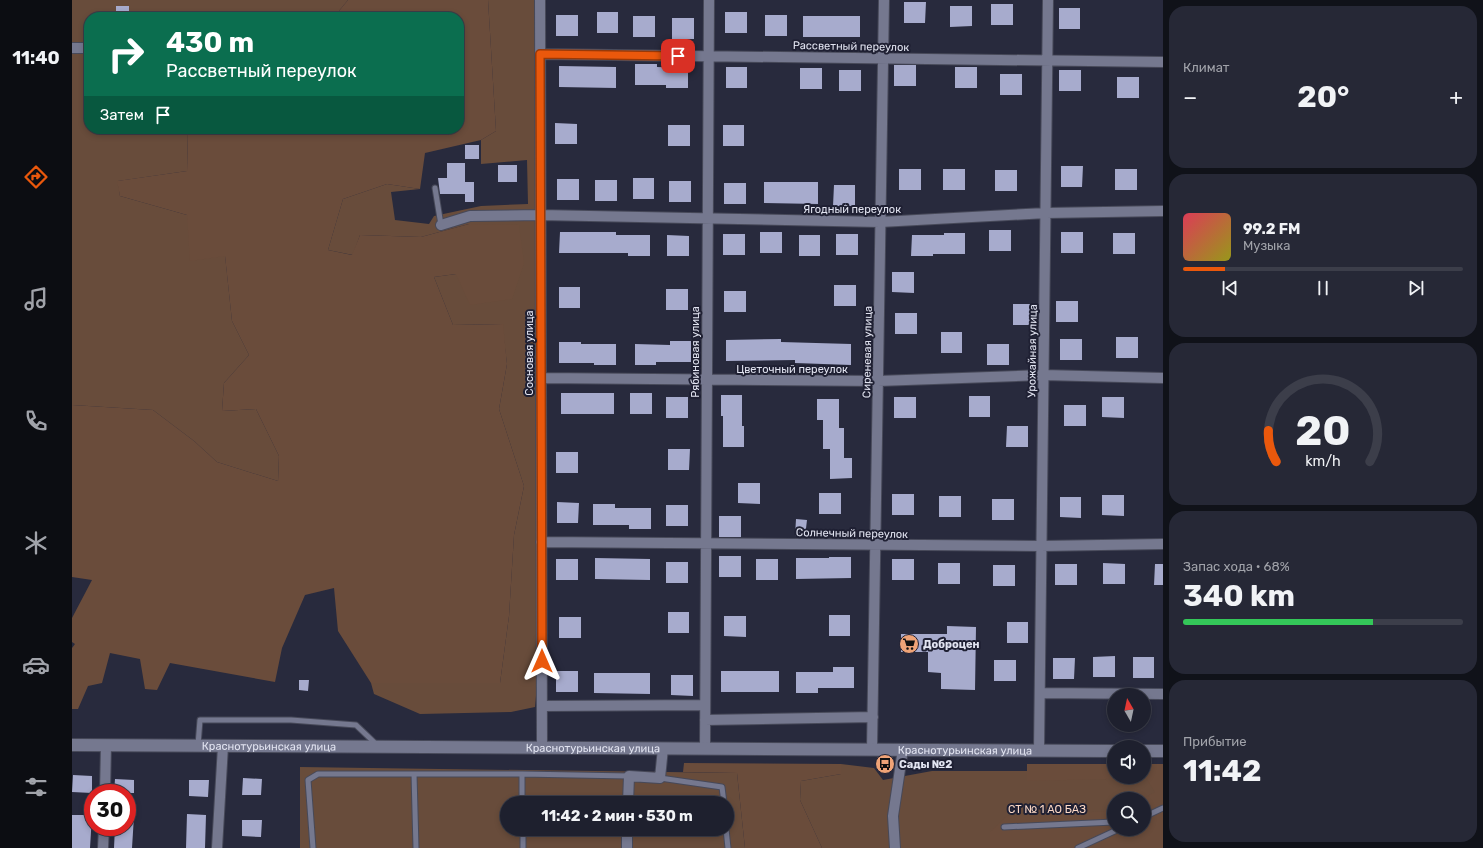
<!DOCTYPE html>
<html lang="ru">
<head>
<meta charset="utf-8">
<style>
	body { margin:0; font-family:Rubik,sans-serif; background:#262836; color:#f1f3f6; height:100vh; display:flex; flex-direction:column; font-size:15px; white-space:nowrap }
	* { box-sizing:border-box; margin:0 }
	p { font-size:13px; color:#a1a3aa }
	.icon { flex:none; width:22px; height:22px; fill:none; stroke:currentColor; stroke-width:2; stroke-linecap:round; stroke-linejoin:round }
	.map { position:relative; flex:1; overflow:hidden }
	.details { display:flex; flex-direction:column; gap:6px; padding:6px; background:#101219; width:320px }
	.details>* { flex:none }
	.hud { position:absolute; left:12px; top:12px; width:380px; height:122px; border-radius:16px; box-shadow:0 2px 6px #0003,0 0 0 1px #3c3e4a; background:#0b6e4f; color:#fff; overflow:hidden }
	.needle { width:26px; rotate:351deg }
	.fabs { position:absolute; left:1035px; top:688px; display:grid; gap:8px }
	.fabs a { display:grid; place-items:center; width:44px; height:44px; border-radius:50%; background:#1e202e; box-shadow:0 2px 6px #0003,0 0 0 1px #3c3e4a; font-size:20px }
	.speed { position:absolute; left:12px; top:784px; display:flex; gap:8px; font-size:20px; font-weight:700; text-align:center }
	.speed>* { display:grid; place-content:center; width:52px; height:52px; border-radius:50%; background:#1e202e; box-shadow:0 2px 6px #0003,0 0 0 1px #3c3e4a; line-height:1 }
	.speed .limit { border:6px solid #d22; background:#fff; color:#111 }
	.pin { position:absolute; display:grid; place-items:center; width:34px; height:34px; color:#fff; margin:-17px; border-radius:8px; box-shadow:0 2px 6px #0006 }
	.me { position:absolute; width:44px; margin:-22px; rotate:0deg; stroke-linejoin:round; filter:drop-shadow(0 0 3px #0008) }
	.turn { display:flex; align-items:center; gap:14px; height:84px; padding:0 16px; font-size:18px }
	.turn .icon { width:52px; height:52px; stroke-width:2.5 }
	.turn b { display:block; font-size:28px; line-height:34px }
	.then { display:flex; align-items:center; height:38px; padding:0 16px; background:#0003; gap:8px; font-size:15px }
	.big { font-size:30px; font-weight:700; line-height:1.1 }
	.details .widget { flex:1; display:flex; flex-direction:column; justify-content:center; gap:6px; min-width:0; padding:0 14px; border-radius:16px; background:#262836 }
	.details .dial { align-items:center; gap:0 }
	.dial svg { height:104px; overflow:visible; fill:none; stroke:#3c3e4a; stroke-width:7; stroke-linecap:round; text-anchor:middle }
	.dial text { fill:#f1f3f6; stroke:none }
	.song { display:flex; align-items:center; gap:12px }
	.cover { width:48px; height:48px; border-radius:6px; background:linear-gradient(135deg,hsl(350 70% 55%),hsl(60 70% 35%)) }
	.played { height:4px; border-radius:2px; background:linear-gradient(90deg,#ea580c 15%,#3c3e4a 15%) }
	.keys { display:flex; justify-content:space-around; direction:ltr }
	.heat { display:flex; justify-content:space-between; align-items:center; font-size:22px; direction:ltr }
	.charge { height:6px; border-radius:3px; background:linear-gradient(90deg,#34c759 68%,#3c3e4a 0) }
	.trip { position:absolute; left:428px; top:796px; width:234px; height:40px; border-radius:20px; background:#1e202e; box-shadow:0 2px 6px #0003,0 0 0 1px #3c3e4a; font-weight:700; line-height:40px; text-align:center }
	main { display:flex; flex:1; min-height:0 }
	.tab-bar { display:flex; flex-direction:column; width:72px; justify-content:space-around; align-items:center; background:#0c0d12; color:#a1a3aa }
	.tab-bar .icon { width:28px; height:28px }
	.tab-bar .selected { color:#ea580c }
	.tab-bar b { font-size:18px; color:#f1f3f6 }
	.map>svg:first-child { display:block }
	.green { fill:#684c3b; fill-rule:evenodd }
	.forest { fill:#6a4c3b }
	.building { fill:#a7abcd }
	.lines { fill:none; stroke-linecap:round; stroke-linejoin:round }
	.service-casing { stroke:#474959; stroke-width:7 }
	.minor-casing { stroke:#474959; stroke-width:12 }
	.secondary-casing { stroke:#474959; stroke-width:14 }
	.service { stroke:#75788f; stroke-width:5 }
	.minor { stroke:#75788f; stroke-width:10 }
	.secondary { stroke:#75788f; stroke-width:12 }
	.route-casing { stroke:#983908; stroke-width:10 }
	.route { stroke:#ea580c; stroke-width:7 }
	.labels { text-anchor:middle; stroke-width:4; stroke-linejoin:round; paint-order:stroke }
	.street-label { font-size:11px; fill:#e2e4f1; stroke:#1f2033 }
	.poi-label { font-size:11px; font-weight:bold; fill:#e2e4f1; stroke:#1f2033; text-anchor:start }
	.park-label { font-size:11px; fill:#fdd9c6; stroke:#1f2033 }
</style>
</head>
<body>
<main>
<nav class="tab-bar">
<b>11:40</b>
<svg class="icon selected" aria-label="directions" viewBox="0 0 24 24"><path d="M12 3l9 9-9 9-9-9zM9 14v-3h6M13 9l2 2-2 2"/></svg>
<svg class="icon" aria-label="music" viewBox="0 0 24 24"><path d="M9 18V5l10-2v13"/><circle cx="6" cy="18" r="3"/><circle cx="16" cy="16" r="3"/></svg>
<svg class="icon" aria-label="phone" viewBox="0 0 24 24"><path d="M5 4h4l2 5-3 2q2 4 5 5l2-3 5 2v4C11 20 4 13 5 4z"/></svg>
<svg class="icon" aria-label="climate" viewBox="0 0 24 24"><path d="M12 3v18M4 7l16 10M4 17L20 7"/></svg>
<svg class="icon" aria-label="car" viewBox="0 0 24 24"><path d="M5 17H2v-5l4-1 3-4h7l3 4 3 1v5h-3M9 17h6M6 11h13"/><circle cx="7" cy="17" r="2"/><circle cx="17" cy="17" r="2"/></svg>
<svg class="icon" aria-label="filters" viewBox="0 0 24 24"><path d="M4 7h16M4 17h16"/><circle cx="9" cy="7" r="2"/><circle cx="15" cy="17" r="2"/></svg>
</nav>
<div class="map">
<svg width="1091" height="848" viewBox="0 0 1091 848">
	<rect width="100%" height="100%" fill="#282a3d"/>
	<path class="green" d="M0,0H276L262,17H17V129H116L115,171L46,181L48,196L115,215L153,255L160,321L177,355L152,383L150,411L184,409L207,456L206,481L145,462L122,441L81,410L0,405Z
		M416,0H464V696L463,707L439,712L348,714L302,694L299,683H428L437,616L442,535L452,486L427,409L435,364L430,324L381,325L362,277L384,274L397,224L349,237L288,235L281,255L256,250L271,199L315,184L348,189L319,192L323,220L357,224L362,216L409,206L456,204L455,160L409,164V140L424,131Z
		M769,764L802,768L811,780L860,771H1042V777H1072L1091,771V848H750L728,800L729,781L769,774ZM1042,799H1072V829H1042Z
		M228,767L665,773L673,848H228ZM435,803H655V829H435Z"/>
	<path class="forest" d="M276,0H416L424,131L409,140L353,153L348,189L315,184L271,199L256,250L280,255L288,235L349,237L397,224L447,225L452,263L440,299L398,305L384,274L362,277L381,325L431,324L435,364L427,409L452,486L442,535L437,616L428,683H299L266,631L262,588L233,595L210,648L203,682L98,663L85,690L73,689L68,659L38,653L30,683L16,686L6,709H0V648L3,644L0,642V618L20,580L0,577V405L81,410L122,441L145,462L206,481L207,456L184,409L150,411L152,383L177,355L160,321L153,256L118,261L115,215L48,196L45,181L115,171L116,129H387V17H262Z
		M612,763L769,764V774L729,781L728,800L750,848H673L665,773L611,772Z
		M955,764H1042V777H1072V764H1091V848H918V832L935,816L1042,811V829H1072V799H1071L1083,792L1074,778L955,781Z"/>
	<path class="building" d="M832,2H854L853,23H832Z
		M919,4H941V25H919Z
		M44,6H57V17H44Z
		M878,6H900V26L878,27Z
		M987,8H1008V29H987Z
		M525,12H546V33H525Z
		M653,12H675V33H653Z
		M484,15H506V36H484Z
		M693,15H715V36H693Z
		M561,16H583V37H561Z
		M731,16H788V37H731Z
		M600,18H622V39H600Z
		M563,64H585V67L616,68V88H594V85H563Z
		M822,65H844V86H822Z
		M487,66L544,67V88L487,87Z
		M654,67H675V88H654Z
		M883,67H905V88H883Z
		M728,68H750V89H728Z
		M767,70H789V91H767Z
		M987,70H1009V91H987Z
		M928,74H950V95H928Z
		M1045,77H1067V98H1045Z
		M483,123L505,124V144H483Z
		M596,125H618V146H596Z
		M651,125H672V146H651Z
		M393,145H407V159H393Z
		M375,163H393V182H402V202H393V194H368L366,178H375Z
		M426,165H445V182H426Z
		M989,166H1011L1010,187H989Z
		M827,169H849V190H827Z
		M871,169H893V190H871Z
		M1043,169H1065V190H1043Z
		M923,170H945V191H923Z
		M561,178H582V199H561Z
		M485,179H507V200H485Z
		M523,180H545V201H523Z
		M597,181H619V202H597Z
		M692,182H746V204L692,203Z
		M652,183H674V204H652Z
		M762,185H783V206H761Z
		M917,230H939V251H917Z
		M488,232H544V235H578V256H556V253H487Z
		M688,232H710V253H688Z
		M989,232H1011V253H989Z
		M872,233H893V254H861V256H839L840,235H872Z
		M1041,233H1063V254H1041Z
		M651,234H673V255H651Z
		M764,234H786V255H764Z
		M595,235L617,236V256H595Z
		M727,235H748V256H727Z
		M820,272H842V293L820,292Z
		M762,285H784V306H762Z
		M487,287H508V308H487Z
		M594,289H616V310H594Z
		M652,291H674V312H652Z
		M984,301H1006V322H984Z
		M941,304H963V325H941Z
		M823,313H845V334H823Z
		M869,332H890V353H869Z
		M1044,337H1066V358H1044Z
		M709,339V342L779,344V365L723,363V360L654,361V340Z
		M988,339H1010V360H988Z
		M598,341H619V362H584V365H563V344L598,345Z
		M487,342H509V344H544V365H522V363H487Z
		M915,344H937V365H915Z
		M489,393H542V414H489Z
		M558,393H580V414H558Z
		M649,395H670V426H672V447H651V416H649Z
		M897,396H918V417H897Z
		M594,397H616V418H594Z
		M822,397H844V418H822Z
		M1030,397H1052V418L1030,417Z
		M745,399H767V428H772V458H780V478L758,479V449H751V420H745Z
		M992,405H1014V426H992Z
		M935,426H956V447H934Z
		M596,449H618L617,470H596Z
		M484,452H506V473H484Z
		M666,483H688V504L666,503Z
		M747,493H769V514H747Z
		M820,494H842V515H820Z
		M1030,495H1052V516L1030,515Z
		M867,496H889V517H867Z
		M988,497H1009V518L988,517Z
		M920,499H942V520H920Z
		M485,502L507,503L506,523H485Z
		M521,504H543V508H579V529H557V525H521Z
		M594,505H616V526H594Z
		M647,516H669V537H647Z
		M724,519L735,520L733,537L723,536Z
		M647,556H669V577H647Z
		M757,557H779V578L724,579V558H757Z
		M523,558L578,559V580L523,579Z
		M484,559H506V580H484Z
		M684,559H706V580H684Z
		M820,559H842V580H820Z
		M594,562H616V583H594Z
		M866,563H888V584H866Z
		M1031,563L1053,564V584H1031Z
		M983,564H1005V585H983Z
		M1083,564H1091V585H1082Z
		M921,565H943V586H921Z
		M596,612H617V633H596Z
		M757,615H778V636H757Z
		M652,616H674V637L652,636Z
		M487,617H509V638H487Z
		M935,622H956V643H935Z
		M875,626L904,627L903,690L869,689V673L856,672V652H829V634H875Z
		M1043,656V677H1021V657Z
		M1061,657H1082V678H1061Z
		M981,658H1003L1002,679H981Z
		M922,660H944V681H922Z
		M761,667H782V688H746V693H724V672H761Z
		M484,671H506V692H484Z
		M649,671H707V692H649Z
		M522,673H578V694L522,693Z
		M599,675H621V696L599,695Z
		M227,680H237L236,691L227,690Z
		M1,775L20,776V793L0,792Z
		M171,778L190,779L189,795H170Z
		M43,779L62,780V793H42Z
		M117,780H137L136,797L117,796Z
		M115,814L134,815L133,848H114Z
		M0,815H20L18,848H0Z
		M55,816H62L60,848H42L43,827H55Z
		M170,820H190L189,837L170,836Z"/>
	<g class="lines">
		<defs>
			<path id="service" d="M363,188L369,225
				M126,745L128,720H219L284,725L305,745
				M342,774L344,848
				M450,774V803
				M588,778L650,787L652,803
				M1072,817L1091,808
				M932,827L1042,822
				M451,829V848
				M654,829L656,848
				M241,848L236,780L246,774H450L557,776
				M1006,848L1047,829"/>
			<path id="minor" d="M468,0L470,747
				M0,48H17
				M468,54L1091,62
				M369,225L398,216L468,215L808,222L974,213L1091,211
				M469,378L806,381L971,375L1091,378
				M469,542L969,546L1091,544
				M968,693L1091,694
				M470,706L633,705
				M633,720L801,717
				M633,748L637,0
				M800,749L812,0
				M967,750L976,0
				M33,793L34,745
				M556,803L557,776L588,778L591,748
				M31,848L32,827
				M145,848L151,746
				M555,848V829
				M823,848L821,816L831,749"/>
			<g id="secondary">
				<path id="s1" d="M0,745L1042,751"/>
				<path d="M1072,751H1091"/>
			</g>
		</defs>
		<use href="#service" class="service-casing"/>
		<use href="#minor" class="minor-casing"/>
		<use href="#secondary" class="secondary-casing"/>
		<use href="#service" class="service"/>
		<use href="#minor" class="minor"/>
		<use href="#secondary" class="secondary"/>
	</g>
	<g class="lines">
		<defs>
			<path id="route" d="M470,661L468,54L606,56"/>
		</defs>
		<use href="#route" class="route-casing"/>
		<use href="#route" class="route"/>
	</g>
	<defs>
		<symbol id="supermarket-disc" viewBox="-11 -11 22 22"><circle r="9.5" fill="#efa377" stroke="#1f2033"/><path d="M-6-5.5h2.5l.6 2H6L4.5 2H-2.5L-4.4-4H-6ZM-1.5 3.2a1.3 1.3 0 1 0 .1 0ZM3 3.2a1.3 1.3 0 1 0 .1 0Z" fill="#111"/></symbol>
		<symbol id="bus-disc" viewBox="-11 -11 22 22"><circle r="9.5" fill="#efa377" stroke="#1f2033"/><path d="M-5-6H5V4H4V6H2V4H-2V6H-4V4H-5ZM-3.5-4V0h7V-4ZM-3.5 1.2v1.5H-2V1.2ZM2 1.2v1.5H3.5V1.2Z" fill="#111"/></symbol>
	</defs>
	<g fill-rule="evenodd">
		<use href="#supermarket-disc" x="826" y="633" width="22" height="22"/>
		<use href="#bus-disc" x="802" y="753" width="22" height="22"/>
	</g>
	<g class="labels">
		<g class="street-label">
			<text transform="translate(779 46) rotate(1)" y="4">Рассветный переулок</text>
			<text x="780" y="213">Ягодный переулок</text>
			<text transform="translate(960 351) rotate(-89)" y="4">Урожайная улица</text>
			<text transform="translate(623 352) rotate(-90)" y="4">Рябиновая улица</text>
			<text transform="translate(795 352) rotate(-89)" y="4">Сиреневая улица</text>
			<text transform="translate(457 353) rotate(-90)" y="4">Сосновая улица</text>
			<text x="720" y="373">Цветочный переулок</text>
			<text transform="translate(780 533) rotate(1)" y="4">Солнечный переулок</text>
			<text dy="4" stroke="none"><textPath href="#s1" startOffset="197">Краснотурьинская улица</textPath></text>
			<text dy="4" stroke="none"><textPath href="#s1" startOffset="521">Краснотурьинская улица</textPath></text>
			<text dy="4" stroke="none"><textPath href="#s1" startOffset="893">Краснотурьинская улица</textPath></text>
		</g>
		<g class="poi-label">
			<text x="851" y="648">Доброцен</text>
			<text x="827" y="768">Сады №2</text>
		</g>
		<g class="park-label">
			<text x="975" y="813">СТ № 1 АО БАЗ</text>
		</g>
	</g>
</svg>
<div class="fabs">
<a><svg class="needle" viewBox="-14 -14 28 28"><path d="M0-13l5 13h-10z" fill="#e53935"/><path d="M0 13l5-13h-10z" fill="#a1a3aa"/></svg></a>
<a><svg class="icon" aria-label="sound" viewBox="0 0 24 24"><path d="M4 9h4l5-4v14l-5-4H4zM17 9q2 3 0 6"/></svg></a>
<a><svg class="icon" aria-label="search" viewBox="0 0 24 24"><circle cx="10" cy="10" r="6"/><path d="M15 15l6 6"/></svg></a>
</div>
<div class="speed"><div class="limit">30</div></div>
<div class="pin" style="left:606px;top:56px;background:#d93025"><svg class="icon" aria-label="arrive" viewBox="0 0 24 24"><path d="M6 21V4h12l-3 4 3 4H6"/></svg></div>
<svg class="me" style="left:470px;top:661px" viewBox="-20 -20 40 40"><path d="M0-17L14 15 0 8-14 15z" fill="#ea580c" stroke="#fff" stroke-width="4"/></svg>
<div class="trip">11:42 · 2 мин · 530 m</div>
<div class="hud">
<div class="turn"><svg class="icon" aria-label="right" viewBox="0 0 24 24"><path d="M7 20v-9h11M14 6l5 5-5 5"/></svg><div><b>430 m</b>Рассветный переулок</div></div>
<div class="then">Затем<svg class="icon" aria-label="arrive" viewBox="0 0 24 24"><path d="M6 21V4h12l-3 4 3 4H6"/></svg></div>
</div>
</div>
<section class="details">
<div class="widget"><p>Климат</p>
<div class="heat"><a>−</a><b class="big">20°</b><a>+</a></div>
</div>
<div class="widget">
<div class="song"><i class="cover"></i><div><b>99.2 FM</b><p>Музыка</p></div></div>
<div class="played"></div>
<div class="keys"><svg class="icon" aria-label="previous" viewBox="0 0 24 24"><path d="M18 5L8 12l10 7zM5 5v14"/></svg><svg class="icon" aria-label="pause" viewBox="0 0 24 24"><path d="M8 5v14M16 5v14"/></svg><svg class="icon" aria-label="next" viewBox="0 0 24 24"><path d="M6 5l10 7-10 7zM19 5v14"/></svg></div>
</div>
<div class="widget dial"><svg viewBox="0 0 100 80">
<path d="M14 69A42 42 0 1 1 86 69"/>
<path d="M14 69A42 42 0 0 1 8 45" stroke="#ea580c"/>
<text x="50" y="56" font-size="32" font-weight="700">20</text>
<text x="50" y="72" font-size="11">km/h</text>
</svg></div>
<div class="widget"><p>Запас хода · 68%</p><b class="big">340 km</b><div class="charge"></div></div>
<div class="widget"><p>Прибытие</p><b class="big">11:42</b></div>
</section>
</main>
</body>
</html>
